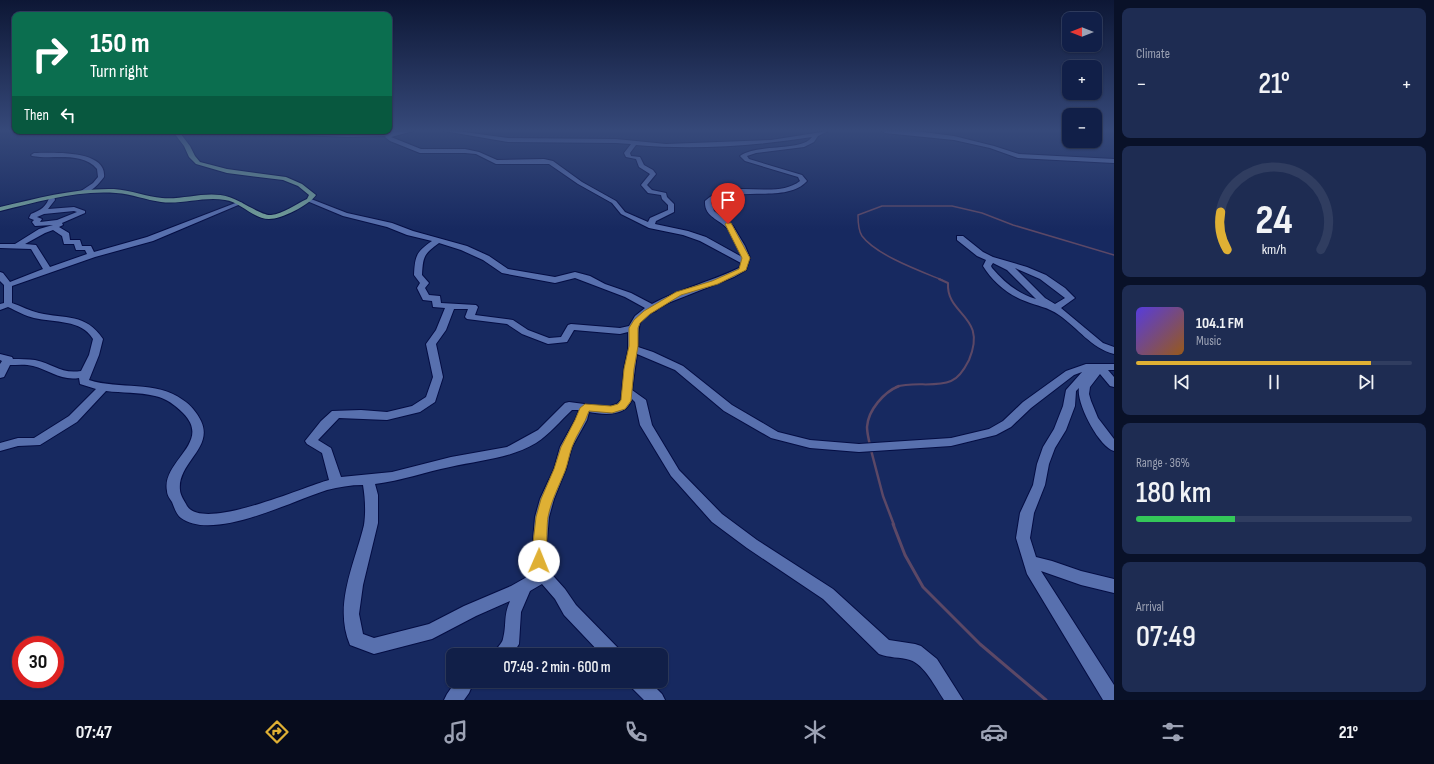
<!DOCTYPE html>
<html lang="en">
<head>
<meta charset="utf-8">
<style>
	body { margin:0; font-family:"Sofia Sans Condensed",sans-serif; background:#1e2c52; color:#f1f3f6; height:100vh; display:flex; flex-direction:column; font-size:15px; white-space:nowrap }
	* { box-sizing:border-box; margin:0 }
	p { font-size:13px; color:#9ca2b4 }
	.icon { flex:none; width:22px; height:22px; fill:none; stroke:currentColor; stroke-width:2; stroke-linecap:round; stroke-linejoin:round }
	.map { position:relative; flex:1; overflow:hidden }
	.side { display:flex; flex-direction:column; gap:8px; padding:8px; background:#091128; width:320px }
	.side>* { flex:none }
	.top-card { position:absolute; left:12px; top:12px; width:380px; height:122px; border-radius:8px; box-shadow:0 1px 3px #0004,0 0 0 1px #303d60; background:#0b6e4f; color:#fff; overflow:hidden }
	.needle { width:26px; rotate:270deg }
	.tools { position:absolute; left:1062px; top:12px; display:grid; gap:8px }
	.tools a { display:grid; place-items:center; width:40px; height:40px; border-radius:8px; background:#111f48; box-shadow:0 1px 3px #0004,0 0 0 1px #303d60; font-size:20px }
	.speed { position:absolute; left:12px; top:636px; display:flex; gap:8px; font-size:20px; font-weight:700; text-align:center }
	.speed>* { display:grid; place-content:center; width:52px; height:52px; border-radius:50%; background:#111f48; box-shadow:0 1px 3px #0004,0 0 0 1px #303d60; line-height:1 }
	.speed .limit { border:6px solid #d22; background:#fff; color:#111 }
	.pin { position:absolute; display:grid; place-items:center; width:34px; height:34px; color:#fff; margin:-41px -17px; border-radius:50% 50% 50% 0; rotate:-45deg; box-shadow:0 0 4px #0007 }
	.pin .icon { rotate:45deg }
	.me { position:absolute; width:44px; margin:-22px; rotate:1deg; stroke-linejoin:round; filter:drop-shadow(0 0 3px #0008) }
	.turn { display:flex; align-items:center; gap:14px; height:84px; padding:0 12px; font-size:18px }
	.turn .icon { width:52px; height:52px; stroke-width:2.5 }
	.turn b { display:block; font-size:28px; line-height:34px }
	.then { display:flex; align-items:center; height:38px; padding:0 12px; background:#0003; gap:8px; font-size:15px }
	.big { font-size:30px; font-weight:600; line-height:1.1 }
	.side .tile { flex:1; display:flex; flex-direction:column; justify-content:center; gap:6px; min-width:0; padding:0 14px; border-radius:8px; background:#1e2c52 }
	.side .dial { align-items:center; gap:0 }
	.dial svg { height:104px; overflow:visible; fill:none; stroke:#303d60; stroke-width:7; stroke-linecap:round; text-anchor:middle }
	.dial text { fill:#f1f3f6; stroke:none }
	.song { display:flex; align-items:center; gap:12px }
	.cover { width:48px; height:48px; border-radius:6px; background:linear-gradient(135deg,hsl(250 70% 55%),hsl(30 70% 35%)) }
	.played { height:4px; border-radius:2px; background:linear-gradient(90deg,#dfb034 85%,#303d60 85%) }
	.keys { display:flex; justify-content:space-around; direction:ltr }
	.heat { display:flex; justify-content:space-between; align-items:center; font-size:22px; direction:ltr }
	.charge { height:6px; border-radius:3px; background:linear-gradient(90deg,#34c759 36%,#303d60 0) }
	.trip { position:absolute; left:446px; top:648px; width:222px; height:40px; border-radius:8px; background:#111f48; box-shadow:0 1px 3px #0004,0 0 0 1px #303d60; font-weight:600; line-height:40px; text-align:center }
	.tabs { display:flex; height:64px; justify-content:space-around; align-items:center; background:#070c1d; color:#9ca2b4 }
	.tabs .icon { width:28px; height:28px }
	.tabs .on { color:#dfb034 }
	.tabs b { font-size:18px; color:#f1f3f6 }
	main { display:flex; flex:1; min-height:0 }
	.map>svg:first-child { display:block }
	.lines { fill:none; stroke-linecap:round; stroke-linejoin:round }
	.stream-far3 { stroke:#5c4866; stroke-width:1.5 }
	.stream-far2 { stroke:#5c4866; stroke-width:2 }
	.stream-far1 { stroke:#5c4866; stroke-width:2.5 }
	.stream { stroke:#5c4866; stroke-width:3 }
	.minor-casing { stroke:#040d43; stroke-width:2 }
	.major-casing { stroke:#040d43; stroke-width:2 }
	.minor { fill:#5870ae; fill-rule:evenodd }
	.major { fill:#76a49b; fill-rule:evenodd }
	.route { fill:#dfb034; stroke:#917222 }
</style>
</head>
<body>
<main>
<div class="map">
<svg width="1114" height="700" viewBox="0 0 1114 700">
	<rect width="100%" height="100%" fill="#172960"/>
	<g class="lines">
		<path class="stream-far3" d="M942,280C920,271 876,255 862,236C858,230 858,222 858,215L882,206H952L982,213L1013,225L1114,255"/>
		<path class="stream-far2" d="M896,387C913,381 935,388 951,381C959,378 965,368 969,360C988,315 946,316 948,283L939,279"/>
		<path class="stream-far1" d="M870,446C869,440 867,433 867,427C868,410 884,392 899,386
			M871,450L883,496L894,525"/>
		<path class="stream" d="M893,524L905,555L923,587L980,644L1046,700"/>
		<defs>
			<path id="minor" d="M255,131L347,133L413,131L391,137L421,149H465L479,152L497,160L544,159L553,161L582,182L616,201L625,212L648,222L650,218L668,210V205L662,199L661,195L648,193L641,185L650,174L639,167L636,159L626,157L624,153L631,144L616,143L508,142L444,131H457L508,138L616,139L666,144L771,140L828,131L818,136L814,142L804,147L756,153L747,156L749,159L802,175L807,181C786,204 739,185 711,202L714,211L733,226L745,246L750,258L746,270L734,277L668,303L657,309L656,311C635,316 639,331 638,347L653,352L683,366L732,405L778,432L810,440L859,444L951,438L989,429L1003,421L1023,402L1066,371L1086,364H1114V370H1108L1114,377V387L1110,386L1100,374L1090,387L1089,394L1091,401L1098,418L1114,439V451C1099,447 1076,403 1079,388L1076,391L1075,406L1066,430L1055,448L1049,464L1045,485L1034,513L1030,538L1036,557L1052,561L1081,571L1114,579V593L1081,585L1041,571L1114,685V700H1103L1027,574L1016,538L1020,513L1033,485L1037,464L1043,447L1054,429L1063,406L1066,390L1082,372L1074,375L1031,408L1011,427L996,435L951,446L859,452L810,448L771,438L724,411L675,370L637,354L632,390L646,400L652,425L679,470L722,514L757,540L833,589L889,640L915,644L921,646L937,659L963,700H944C936,688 924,664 910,660C900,657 889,658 879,654L823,599L747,548L712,522L671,476L640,425L635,402L632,399C626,417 604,415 589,412L587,420L572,447L566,469L554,499L549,517L546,552L547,569L565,589L576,605L619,649L621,655H602L564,615L555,599L542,584L530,591L521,612L519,644L512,655H493C495,649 502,644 503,639C507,624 503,617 510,601L476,616L432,639L374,654L350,645C333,605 355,563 364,525C366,512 365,497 363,485C350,485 339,487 327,490C294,500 213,542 181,518C176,514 174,507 172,502C170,499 167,495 167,491C161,461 213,443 183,413C175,405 166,398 155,396C139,392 122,393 106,391L77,422L40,445L18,446L0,451V443L18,438H34L69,416L96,389L80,384L79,378C61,381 49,370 33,366C26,364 17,365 10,365L4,377L0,378V364L2,361L0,360V354L12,357L13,359C20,359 28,359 35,360C54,364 60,374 81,371L89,355L93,339C81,319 55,323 34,318C25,316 17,311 8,307L0,310V304L4,303V285L0,281V272L3,273L10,282L43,269L31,249L0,248V244H15L39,229L53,225L35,226L32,222L34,220L29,218L31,214C41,210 46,207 50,196H54L55,200L48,209L74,207L85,211V213L62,223L63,225L59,227L69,233L70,240H80L82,246H91L94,252L147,237L238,202L243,203L153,241L95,257L12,286V303C21,306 30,311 39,313C65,319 86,313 103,339L99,355L89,380C120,390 156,380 183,400C191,405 197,413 201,421C214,448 177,463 180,490C180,495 185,502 187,506C204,532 305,486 329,480L322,453L307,444L305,441L321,421L332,411L361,410L387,412L412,406L426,397L433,377L426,344L436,330L445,308L433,307L432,301L423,300L417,288L420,283L414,275C415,256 416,252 432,241L407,235L387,227L343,216L307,201V199H311L347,213L392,223L413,231L467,246L489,256L508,269L555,277L575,272L590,276L605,284L631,293L652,304C679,289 710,282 739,268L741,263L700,241L683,235L649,228L621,214L612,203L578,184L549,164H496L476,154L465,153H420L390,141L385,137L386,136L347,137L258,133ZM812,137C802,152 757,143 740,156L745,161L798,177L800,181C774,201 730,176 705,201C704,217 719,219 728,229C734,236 739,247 742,257L706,237L688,231L655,224L656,221L674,212V204L667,197L666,193L652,190L647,185L656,174L653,170L644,165L640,157L631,156L630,153L636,145C694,150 755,146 812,137ZM74,211L77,212L57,220L40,222L42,219L37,217L44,214ZM53,230L62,236L64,244H74L76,250H85L87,254L50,267L36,245L25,244L45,233ZM439,243L461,250L483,260L502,273L555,283L575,278L625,297L645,308L635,316L629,326L620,328L571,324L568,325L561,337L549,338L528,330L513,320L475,315L478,307L476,305L441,303L440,296L429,295L425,288L429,283L422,275C423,256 424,254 439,243ZM454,309H468L465,317L467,319L507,324L522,334L548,344L567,342L574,330L620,334L628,332V350L624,368L621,400L617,404L607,407L569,402L565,403L538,430L507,447L451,457L392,472L341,477L331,448L318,440L339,418L387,420L420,412L435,402L443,377L436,344L446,330ZM572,410H579L575,420L560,447L554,469L540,499L535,517L532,552L534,573L511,586L464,606L429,624L374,638L363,634L359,614L363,585L378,523V495L375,484C401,481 425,472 450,467C480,460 509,459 536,443C550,434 560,421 572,410Z
				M882,131H915L954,136L994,146L1019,154L1114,159V163L1018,158L990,148L954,140L885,133Z
				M34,153C50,153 107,149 104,177C99,184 90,194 81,193V191L93,183L98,177L97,169C82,151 53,160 32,156L31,155Z
				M957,236H963L983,252L993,257L1027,267L1046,275L1065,288L1075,298L1061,308L1103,343L1114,347V354C1091,348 1078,328 1059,315C1048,307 1037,306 1025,301C1008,295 992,281 983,266L986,260L977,256L957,240ZM993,263L1007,270L1036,299C1018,294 1004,282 992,268L991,266ZM1015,268L1040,279L1065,298L1055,304L1045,298Z
				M456,681H474L469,693L464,700H444L447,694Z
				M628,681H649L662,694L665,700H644L631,687Z"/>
			<path id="major" d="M176,131H182L180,133L190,146L195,156L200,162L227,169L286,177L302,184L316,195C309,205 282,219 269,219C253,219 241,202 225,200C204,196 181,205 161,202C146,200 132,194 116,193C77,190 38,202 0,211V207C38,198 75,188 114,189C131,190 147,197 162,198C184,200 208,190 229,197C240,200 262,216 271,215C283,214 296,204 307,199L309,195L298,186L283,180L227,173L196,164L189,157L184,146L174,133Z"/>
		</defs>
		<use href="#minor" class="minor-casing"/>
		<use href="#major" class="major-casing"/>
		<use href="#minor" class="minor"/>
		<use href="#major" class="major"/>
	</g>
	<linearGradient id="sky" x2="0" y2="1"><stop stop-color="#0d1735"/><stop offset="0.57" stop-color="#36497a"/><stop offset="1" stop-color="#36497a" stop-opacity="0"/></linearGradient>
	<rect width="1114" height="229" fill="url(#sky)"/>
	<path class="route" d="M726,223H731L750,258L746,270L718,284L681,295L650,314L640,323L638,328V346L634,369L631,401L625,409L612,413L589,411C585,424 576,435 572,447C569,455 568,463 565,471C559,486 551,501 548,517C546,529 548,557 544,565L539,567L535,565L532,552L536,517L541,499L554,469L561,447L575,420L580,408L585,404L611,406L618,404L621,400L624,369L629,346V328L634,320L644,311L676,292L712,281L739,269L742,258L725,224Z"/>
</svg>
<div class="tools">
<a><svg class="needle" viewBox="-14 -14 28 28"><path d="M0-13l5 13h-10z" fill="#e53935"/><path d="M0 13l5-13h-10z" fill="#9ca2b4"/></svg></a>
<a>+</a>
<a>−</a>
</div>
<div class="speed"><div class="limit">30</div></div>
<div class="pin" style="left:728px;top:224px;background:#d93025"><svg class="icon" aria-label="arrive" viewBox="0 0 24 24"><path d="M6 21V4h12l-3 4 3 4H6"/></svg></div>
<svg class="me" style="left:539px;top:561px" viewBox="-20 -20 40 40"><circle r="19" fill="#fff"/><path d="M0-13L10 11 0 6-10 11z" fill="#dfb034"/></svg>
<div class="trip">07:49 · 2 min · 600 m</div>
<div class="top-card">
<div class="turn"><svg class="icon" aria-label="right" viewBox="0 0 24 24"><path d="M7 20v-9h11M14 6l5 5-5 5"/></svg><div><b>150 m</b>Turn right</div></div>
<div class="then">Then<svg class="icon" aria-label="left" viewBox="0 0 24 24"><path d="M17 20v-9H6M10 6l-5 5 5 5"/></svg></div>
</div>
</div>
<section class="side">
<div class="tile"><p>Climate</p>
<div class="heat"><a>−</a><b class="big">21°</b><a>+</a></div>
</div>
<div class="tile dial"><svg viewBox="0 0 100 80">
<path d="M14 69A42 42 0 1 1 86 69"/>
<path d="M14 69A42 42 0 0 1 9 40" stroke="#dfb034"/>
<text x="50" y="56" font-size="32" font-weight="700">24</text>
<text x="50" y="72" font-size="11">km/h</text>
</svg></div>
<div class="tile">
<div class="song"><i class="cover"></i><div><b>104.1 FM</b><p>Music</p></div></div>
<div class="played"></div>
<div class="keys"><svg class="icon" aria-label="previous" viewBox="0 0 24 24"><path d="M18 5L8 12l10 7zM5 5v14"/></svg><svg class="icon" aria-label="pause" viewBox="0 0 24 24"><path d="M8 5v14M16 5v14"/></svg><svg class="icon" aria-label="next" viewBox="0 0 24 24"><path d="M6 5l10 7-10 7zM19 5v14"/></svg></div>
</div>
<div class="tile"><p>Range · 36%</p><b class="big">180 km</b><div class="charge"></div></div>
<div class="tile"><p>Arrival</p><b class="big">07:49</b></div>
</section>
</main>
<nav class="tabs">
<b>07:47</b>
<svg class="icon on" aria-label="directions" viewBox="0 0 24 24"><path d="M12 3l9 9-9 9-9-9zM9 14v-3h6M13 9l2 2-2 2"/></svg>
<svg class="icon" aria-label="music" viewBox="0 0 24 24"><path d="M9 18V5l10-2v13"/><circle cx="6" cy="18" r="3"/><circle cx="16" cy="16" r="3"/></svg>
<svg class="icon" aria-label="phone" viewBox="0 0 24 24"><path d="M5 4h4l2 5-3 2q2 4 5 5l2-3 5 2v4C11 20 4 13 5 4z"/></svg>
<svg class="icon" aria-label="climate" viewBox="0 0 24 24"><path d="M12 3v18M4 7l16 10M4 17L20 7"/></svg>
<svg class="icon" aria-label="car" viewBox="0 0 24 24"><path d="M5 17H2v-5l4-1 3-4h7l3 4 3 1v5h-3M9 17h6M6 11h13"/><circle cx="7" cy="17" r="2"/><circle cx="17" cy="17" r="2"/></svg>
<svg class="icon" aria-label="filters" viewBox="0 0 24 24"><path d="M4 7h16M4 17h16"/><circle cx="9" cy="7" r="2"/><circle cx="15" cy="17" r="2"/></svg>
<b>21°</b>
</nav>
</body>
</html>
